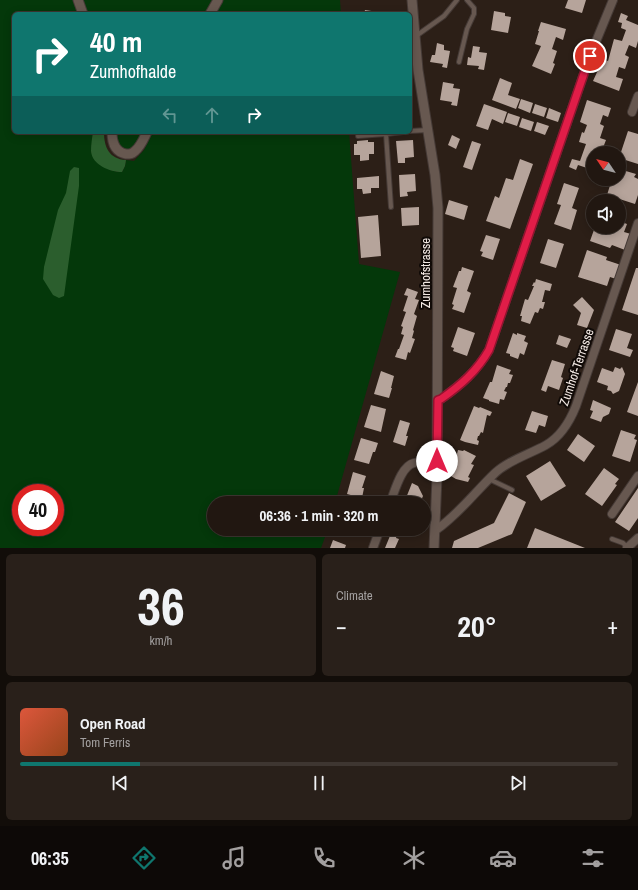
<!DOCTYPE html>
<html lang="en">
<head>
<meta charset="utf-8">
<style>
	body { margin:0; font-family:"Archivo Narrow",sans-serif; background:#29201a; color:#f1f3f6; height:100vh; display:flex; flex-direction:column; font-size:15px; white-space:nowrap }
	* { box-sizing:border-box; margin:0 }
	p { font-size:13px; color:#a29f9f }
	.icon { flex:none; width:22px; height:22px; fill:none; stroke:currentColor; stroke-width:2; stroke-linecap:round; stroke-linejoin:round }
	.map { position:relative; height:548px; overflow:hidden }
	.panel { display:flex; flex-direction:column; gap:6px; padding:6px; background:#120d09; flex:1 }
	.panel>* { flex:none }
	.hud { position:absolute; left:12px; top:12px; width:400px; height:122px; border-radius:6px; box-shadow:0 2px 10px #0003,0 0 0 1px #3e3631; background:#0f766e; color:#fff; overflow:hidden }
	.needle { width:26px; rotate:305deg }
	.buttons { position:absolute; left:586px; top:146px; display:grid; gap:8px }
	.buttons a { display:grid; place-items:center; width:40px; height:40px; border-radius:50%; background:#211711; box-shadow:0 2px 10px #0003,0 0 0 1px #3e3631; font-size:20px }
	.speed { position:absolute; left:12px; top:484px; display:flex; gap:8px; font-size:20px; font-weight:700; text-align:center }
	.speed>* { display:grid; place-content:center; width:52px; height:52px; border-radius:50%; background:#211711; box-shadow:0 2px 10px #0003,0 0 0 1px #3e3631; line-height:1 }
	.speed .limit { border:6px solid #d22; background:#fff; color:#111 }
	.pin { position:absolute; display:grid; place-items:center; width:34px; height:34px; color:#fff; margin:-17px; border:2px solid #fff; border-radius:50%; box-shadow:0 1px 4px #0007 }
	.me { position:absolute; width:44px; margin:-22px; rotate:0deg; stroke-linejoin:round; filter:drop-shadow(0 0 3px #0008) }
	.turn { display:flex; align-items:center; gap:14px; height:84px; padding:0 12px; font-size:18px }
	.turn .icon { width:52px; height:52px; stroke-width:2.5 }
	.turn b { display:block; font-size:28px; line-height:34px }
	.lanes { display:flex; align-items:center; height:38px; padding:0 12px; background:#0003; justify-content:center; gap:20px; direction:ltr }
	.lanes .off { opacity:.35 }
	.big { font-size:30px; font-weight:700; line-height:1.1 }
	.panel .tile { flex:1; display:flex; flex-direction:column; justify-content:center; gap:6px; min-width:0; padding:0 14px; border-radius:6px; background:#29201a }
	.panel .dial { align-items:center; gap:0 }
	.dial b { font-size:52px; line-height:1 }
	.song { display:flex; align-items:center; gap:12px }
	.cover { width:48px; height:48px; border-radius:6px; background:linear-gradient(135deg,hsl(10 70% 55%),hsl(20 70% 35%)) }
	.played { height:4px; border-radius:2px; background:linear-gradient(90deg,#0f766e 20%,#3e3631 20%) }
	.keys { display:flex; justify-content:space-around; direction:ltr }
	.heat { display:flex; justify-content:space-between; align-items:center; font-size:22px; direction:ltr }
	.panel .tiles { flex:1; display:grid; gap:6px; grid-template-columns:1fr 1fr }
	.tile:last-child { grid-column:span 2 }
	.trip { position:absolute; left:207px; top:496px; width:224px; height:40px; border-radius:20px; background:#211711; box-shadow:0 2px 10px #0003,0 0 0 1px #3e3631; font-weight:700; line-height:40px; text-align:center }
	.tab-bar { display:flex; height:64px; justify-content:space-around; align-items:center; background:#0d0907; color:#a29f9f }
	.tab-bar .icon { width:28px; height:28px }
	.tab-bar .active { color:#0f766e }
	.tab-bar b { font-size:18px; color:#f1f3f6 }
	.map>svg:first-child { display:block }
	.green { fill:#04380a; fill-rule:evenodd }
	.forest { fill:#2b5e2d }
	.building { fill:#b6a49b }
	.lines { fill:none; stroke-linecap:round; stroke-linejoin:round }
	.service-casing { stroke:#453a36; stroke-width:6 }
	.minor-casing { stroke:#453a36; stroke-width:10 }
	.tertiary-casing { stroke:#453a36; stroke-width:11 }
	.service { stroke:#675850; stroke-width:4 }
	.minor { stroke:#675850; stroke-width:8 }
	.tertiary { stroke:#675850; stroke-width:9 }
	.route-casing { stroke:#92132f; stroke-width:10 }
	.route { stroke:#e11d48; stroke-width:7 }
	.labels { text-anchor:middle; stroke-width:4; stroke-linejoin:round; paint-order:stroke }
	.street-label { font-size:13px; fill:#f4eae5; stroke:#100a07 }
</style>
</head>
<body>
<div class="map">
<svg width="638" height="548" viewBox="0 0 638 548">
	<rect width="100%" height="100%" fill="#2c1f17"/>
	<path class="green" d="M0,0H76L81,14H14V132H93L91,152C101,163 106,172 122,172L125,166L126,160L134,161L144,150L153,132H349L359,264L400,272L335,503H214V529H328L321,548H0ZM21,493H55V527H21Z
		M81,0H216L208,14H86Z
		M221,0H340L341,14H213Z
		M116,132H145L131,151L121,148L117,141Z"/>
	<path class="forest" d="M93,132H104C104,147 109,159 126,160L125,166L122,172C110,172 92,165 91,151C91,145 92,138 93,132Z
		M74,167L79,168V186L64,296L59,298L53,295L43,279L44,267L58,210L66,193L70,171Z"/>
	<path class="building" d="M568,0H586L582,13L565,8Z
		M365,10L378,12V14H364Z
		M494,11L505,13V16L511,17L508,33L491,30Z
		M621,13L628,16L626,20L638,25V41L636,48L629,45L625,55L629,57L625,69L619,67L616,77L623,79L619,91L593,81L603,59L608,61L614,39L622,41L626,30L621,28L622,23L618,22Z
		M541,22L566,29L563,40L556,37L552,49L557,51L553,63L555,64L551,74L532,66L541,46L535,44L539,31H538Z
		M437,43L444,45V50L450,51L447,68L442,67L443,64L430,62L432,55H435Z
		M473,46L480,47L479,52L487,53L484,70L478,69L479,66L467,65L468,57L471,58Z
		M500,78L512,83L508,95L520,99L516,109L492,100Z
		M443,82L454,84L453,88L460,89L457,106L451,105L452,102L440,100Z
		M521,99L533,103L530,113L518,108Z
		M587,100L611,108L608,117L603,115L600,124L604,126L600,138L606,140L601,153H593V170L578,165L576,170L569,167L572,159L580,161L586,144L579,142L582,132L584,133L587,125L580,122Z
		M484,104L507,112L503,124L492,119L488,130L476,126Z
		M535,104L547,108L544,117L532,113Z
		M549,108L561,113L558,122L546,118Z
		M508,113L520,117L517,126L505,122Z
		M522,118L534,122L531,131L519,127Z
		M537,122L549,126L545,135L534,131Z
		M628,131L638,134V164L619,158Z
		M452,135L460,139L456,149L448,145Z
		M368,140V142H374V154H369V160L360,161V155H354V144H357V141Z
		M413,140L414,157L405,158V163H398L396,141Z
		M472,141L481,144L472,170L463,167Z
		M520,159L533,164L510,229L486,221L495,196L499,198L506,178L513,180Z
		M619,169L636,174L634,177L638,179V195L635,204L607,195L612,179H619Z
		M415,174L416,191L407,192L408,196L400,197L399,175Z
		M379,176V188H371V193L363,194L362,189H357V178Z
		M564,183L579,188L572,208L577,210L571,230L554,224L561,205L557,204Z
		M449,200L468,206L464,220L445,214Z
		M419,207V225L402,226L401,208Z
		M378,215L381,256L361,258L358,217Z
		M619,221L627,224L624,232L631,234L625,250L612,245L610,248L590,241L595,227H619Z
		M486,235L500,239L493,260L481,256L483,252L480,251Z
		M548,239L564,244L556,268L540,263Z
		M587,250L607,257L606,260L621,265L616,279L610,277L607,286L578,277Z
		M462,267L474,271L467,291L471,293L464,313L452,309L454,305L452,304L457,288L453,287L459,271H461Z
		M636,268H638V315L622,310Z
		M536,279L552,284L550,291L545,290L542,302H545L543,309L540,308L538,313L535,312L530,324L521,321L522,316H520L525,299L528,300L534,286H532L534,282L535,283Z
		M407,288L418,292L415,299L419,300L414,314L417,316L413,330L414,331L412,338L415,339L410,353L408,352L406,360L395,357L398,349H399L404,335L401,334L403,327L401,326L406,312L403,311L408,296L404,295Z
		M582,297L594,310L587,328L577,325L581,313L573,305Z
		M458,327L475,333L467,356L453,351L454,348L451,347Z
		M616,329L632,334L627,348L633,350L630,357L609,350Z
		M513,333L517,335V333L526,336L524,341L528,343L524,355L520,353L518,359L510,356V354L506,353Z
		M559,335L571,339L567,348L556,344Z
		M552,360L565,364L561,377L563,378L559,390L548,386L546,392L541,390Z
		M497,365L511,370L509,374L513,375L510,383H508L507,387H506L504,391L507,392L504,400L500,399L499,404L489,401V400L483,398L490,382H492Z
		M615,367L620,369L622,367L625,374L619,391L613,394L611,391L607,390L608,386L597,382L602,368L613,372Z
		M381,371L394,376L391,388H392L389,398L374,394Z
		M638,382V416L627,412Z
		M593,400L611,408L609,414L603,417L601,422L590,418L593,411L590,410Z
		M371,405L386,409L381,432L364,427Z
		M474,406L479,408L480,407L492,412L490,416L487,415L483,433L481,432L479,436H478L477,440L479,441L478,445L465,442L460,440Z
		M532,411L548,416L545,427L539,425L536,433L525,430Z
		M400,420L410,423L406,436H408L405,446L393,442Z
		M621,430L636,435L634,439L637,440L630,462L612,456Z
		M578,434L595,446L584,462L567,450Z
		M361,438L378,443L375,452H373L369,464L354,460Z
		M458,450L463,451L464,450L476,456L471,464L474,465L468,477L470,478L468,482L456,479L451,476Z
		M550,461L566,486L541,501L526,476Z
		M604,468L619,479L615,484L617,485L602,506L585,494Z
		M353,472L366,476L362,488H364L362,498L347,494Z
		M412,483L418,486L423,496L420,503H404Z
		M638,488V518L629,531L615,522Z
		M509,493L526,502L512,534L478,548H452L454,541L494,523Z
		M535,528L585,548H527Z
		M392,531L397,534L396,538L399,539L395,548H385Z
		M333,540L346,545L345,548H330Z"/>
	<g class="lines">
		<defs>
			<path id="service" d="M416,36L444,16L457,0
				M459,62L467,29L474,14V8L467,0
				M410,131L428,130
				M358,136L386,134
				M391,207L386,134L403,132
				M489,479L512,490
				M612,539L623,543L627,547"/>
			<path id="minor" d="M632,112L638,96
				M437,400L441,399C462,384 476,372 489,350L590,56L613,0
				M390,503C395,491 401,466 414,463C422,461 430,461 437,461
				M612,514L638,476
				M436,530C459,514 475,492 495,473C509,460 530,454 546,445C560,437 570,421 576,406L638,223
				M373,548L380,529
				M627,548L638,538"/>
			<path id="tertiary" d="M78,0L83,14
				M412,0L418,70L435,175L438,208L437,477L434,548
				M210,14L218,0
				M112,132C112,142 115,152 126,154C130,154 132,154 135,151C141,146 144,138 147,132"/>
		</defs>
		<use href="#service" class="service-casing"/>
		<use href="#minor" class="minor-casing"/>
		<use href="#tertiary" class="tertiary-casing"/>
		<use href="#service" class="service"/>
		<use href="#minor" class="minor"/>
		<use href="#tertiary" class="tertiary"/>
	</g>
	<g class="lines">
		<defs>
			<path id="route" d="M437,461L438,400L441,399C461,385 477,371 489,350L590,56"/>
		</defs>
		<use href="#route" class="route-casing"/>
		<use href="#route" class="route"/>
	</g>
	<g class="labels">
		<g class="street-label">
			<text transform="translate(425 273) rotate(-90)" y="5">Zumhofstrasse</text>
			<text transform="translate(576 367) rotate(-71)" y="5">Zumhof-Terrasse</text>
		</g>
	</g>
</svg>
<div class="buttons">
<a><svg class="needle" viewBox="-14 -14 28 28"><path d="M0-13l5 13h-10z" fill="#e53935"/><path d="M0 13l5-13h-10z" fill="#a29f9f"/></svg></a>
<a><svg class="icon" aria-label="sound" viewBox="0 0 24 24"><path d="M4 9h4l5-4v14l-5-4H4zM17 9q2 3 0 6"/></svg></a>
</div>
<div class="speed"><div class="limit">40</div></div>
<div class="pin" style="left:590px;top:56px;background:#d93025"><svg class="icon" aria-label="arrive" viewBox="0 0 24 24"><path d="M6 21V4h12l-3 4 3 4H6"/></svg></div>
<svg class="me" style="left:437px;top:461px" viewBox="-20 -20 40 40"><circle r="19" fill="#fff"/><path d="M0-13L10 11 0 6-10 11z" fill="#e11d48"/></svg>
<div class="trip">06:36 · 1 min · 320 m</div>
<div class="hud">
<div class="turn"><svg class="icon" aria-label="right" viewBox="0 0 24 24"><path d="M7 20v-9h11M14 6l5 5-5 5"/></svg><div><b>40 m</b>Zumhofhalde</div></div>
<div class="lanes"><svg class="icon off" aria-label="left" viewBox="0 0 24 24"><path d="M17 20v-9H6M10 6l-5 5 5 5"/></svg><svg class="icon off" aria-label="ahead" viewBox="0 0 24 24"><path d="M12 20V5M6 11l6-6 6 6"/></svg><svg class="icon" aria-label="right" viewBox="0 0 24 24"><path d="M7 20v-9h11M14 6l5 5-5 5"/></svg></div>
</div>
</div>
<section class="panel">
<div class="tiles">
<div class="tile dial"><b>36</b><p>km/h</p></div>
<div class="tile"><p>Climate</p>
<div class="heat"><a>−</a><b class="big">20°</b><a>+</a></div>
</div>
<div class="tile">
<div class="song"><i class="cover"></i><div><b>Open Road</b><p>Tom Ferris</p></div></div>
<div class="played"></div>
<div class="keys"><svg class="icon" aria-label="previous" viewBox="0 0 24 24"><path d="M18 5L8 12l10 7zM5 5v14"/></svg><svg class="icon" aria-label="pause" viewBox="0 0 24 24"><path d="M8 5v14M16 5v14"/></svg><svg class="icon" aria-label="next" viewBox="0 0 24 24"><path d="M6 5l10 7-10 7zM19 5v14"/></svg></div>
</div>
</div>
</section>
<nav class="tab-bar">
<b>06:35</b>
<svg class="icon active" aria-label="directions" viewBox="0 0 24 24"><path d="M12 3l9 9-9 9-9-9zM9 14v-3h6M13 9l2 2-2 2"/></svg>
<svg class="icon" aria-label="music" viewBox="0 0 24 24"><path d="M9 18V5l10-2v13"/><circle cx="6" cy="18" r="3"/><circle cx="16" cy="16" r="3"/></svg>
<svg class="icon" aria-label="phone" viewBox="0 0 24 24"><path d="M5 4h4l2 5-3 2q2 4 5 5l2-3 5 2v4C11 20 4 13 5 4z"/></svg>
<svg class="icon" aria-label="climate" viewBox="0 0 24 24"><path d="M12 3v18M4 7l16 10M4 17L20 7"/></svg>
<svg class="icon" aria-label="car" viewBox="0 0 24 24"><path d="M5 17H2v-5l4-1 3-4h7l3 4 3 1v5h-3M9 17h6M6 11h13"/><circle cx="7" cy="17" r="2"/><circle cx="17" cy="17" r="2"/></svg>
<svg class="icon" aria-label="filters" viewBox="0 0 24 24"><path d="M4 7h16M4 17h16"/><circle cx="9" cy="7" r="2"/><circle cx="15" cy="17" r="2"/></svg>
</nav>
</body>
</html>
